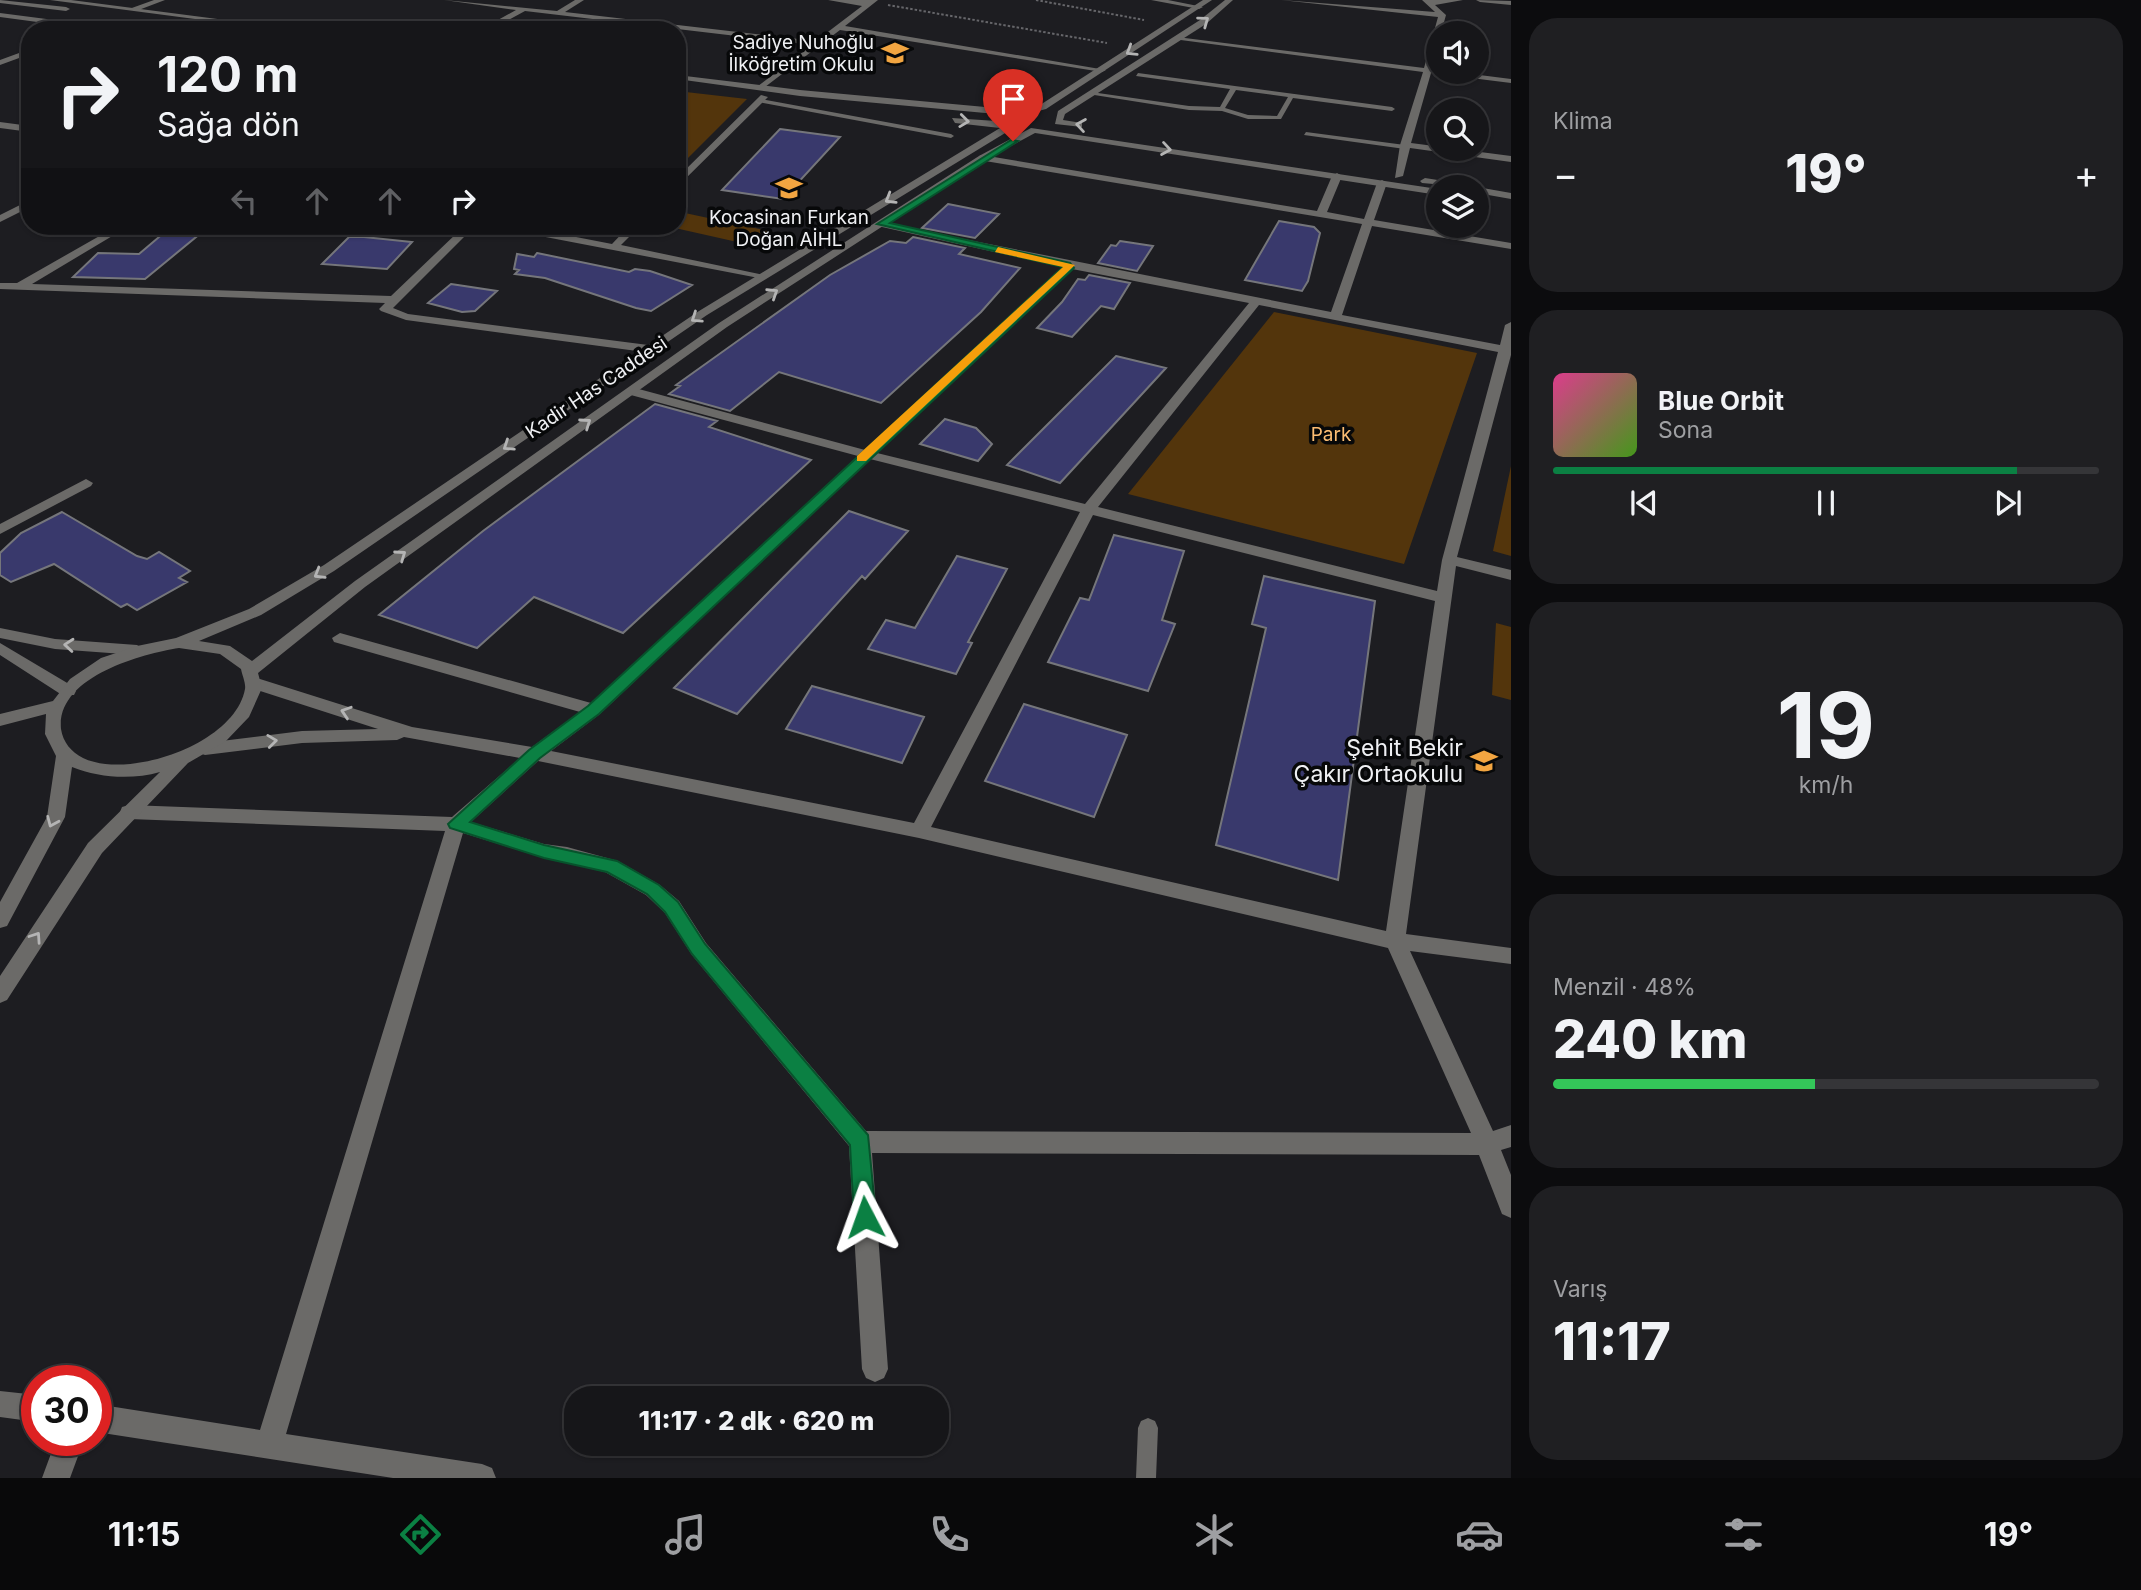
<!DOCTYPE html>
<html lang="tr">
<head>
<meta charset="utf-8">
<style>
	body { margin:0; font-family:Inter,sans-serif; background:#1f1f22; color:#f1f3f6; height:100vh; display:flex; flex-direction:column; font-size:26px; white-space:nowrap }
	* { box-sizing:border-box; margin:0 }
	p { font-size:23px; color:#9e9fa2 }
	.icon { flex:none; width:38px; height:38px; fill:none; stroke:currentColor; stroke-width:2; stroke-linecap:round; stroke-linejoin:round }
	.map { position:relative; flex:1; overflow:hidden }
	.panel { display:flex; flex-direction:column; gap:18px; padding:18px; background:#0c0c0e; width:630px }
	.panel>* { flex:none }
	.banner { position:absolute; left:21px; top:21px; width:665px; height:214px; border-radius:28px; box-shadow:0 2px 5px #0004,0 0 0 2px #353538; background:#161619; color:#f1f3f6; overflow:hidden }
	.buttons { position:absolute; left:1426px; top:21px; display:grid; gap:14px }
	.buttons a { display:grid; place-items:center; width:63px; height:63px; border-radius:50%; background:#161619; box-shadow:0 2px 5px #0004,0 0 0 2px #353538; font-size:35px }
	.speed { position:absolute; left:21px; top:1365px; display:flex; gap:14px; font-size:35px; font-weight:700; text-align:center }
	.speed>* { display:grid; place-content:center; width:91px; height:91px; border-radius:50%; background:#161619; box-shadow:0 2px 5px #0004,0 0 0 2px #353538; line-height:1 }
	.speed .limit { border:10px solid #d22; background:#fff; color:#111 }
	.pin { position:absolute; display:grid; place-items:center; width:60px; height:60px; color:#fff; margin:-72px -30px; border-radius:50% 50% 50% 0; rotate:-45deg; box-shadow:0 0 7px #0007 }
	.pin .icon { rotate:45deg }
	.me { position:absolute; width:77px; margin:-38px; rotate:356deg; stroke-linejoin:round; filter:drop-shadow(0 0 5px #0008) }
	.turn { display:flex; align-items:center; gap:24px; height:147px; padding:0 21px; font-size:32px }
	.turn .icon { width:91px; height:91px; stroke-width:2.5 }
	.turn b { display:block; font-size:49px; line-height:60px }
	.lanes { display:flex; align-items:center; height:66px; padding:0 21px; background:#0003; justify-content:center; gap:35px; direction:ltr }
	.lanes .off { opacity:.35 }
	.big { font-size:52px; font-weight:800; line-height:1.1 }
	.panel .widget { flex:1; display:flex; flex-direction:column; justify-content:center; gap:10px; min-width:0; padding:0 24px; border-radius:28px; background:#1f1f22 }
	.panel .dial { align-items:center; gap:0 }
	.dial b { font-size:91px; line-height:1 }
	.song { display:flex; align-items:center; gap:21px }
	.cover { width:84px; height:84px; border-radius:10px; background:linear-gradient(135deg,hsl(330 70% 55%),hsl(100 70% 35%)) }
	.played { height:7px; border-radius:4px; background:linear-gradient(90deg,#0b8043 85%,#353538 85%) }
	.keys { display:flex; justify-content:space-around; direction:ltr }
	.heat { display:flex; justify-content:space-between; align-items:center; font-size:38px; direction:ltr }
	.charge { height:10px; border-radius:5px; background:linear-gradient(90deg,#34c759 48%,#353538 0) }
	.trip { position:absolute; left:564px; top:1386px; width:385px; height:70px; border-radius:28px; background:#161619; box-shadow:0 2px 5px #0004,0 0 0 2px #353538; font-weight:800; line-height:70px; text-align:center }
	.dock { display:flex; height:112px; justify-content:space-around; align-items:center; background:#09090a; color:#9e9fa2 }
	.dock .icon { width:49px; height:49px }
	.dock .on { color:#0b8043 }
	.dock b { font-size:32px; color:#f1f3f6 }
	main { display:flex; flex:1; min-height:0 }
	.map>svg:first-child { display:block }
	.green { fill:#53350c }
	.building { fill:#39396c; stroke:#75767b; stroke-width:2 }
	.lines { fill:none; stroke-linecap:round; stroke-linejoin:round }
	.path { stroke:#66666a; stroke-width:2; stroke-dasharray:2.5 2; stroke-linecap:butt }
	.service { fill:#6b6a68; fill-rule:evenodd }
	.minor { fill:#6b6a68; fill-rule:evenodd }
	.tertiary { fill:#6b6a68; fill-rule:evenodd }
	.oneway { stroke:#b4b4b4 }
	.route { fill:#0b8043; stroke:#07532c; stroke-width:2 }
	.slow { fill:#f59e0b }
	.labels { text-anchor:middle; stroke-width:7; stroke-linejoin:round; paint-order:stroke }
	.far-poi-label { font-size:19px; fill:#eff0f3; stroke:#070809; text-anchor:end }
	.far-street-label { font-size:19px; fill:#eff0f3; stroke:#070809 }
	.far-park-label { font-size:19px; fill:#fcbd73; stroke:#070809 }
	.poi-label { font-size:23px; fill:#eff0f3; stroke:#070809; text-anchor:end }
</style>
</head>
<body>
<main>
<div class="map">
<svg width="1511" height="1478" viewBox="0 0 1511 1478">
	<rect width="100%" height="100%" fill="#1d1d21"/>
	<path class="green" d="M677,91L747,99L677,169Z
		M685,213L773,232L755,246L666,226H677V218Z
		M1274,312L1477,353L1404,564L1128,494Z
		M1511,466V556L1493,551Z
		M1496,623L1511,627V700L1492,695Z"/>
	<path class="building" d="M780,129L840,137L783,199L722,190Z
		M948,204L999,214L975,238L922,228Z
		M1279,221L1314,227L1320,233L1308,281L1302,291L1245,280Z
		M172,226L207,228L145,279L73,277L98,253L139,254Z
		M349,237H364L412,242L387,269L322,264Z
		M913,237L965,248L959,254L1020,268L981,312L881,403L779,372L730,411L669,394L680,386L676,385L830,275L890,241L906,243Z
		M1120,241L1153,246L1137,271L1098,263L1111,245L1116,246Z
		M537,253L629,272L635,269L650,271L692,285L651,311L636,308L545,278L515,274L519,270L514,269L517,254L534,257Z
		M1089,275L1130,283L1114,309L1101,306L1072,337L1037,328L1062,302L1078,279L1085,280Z
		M451,284L497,291L475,311L462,312L428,303Z
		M1116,356L1166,368L1060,483L1007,465Z
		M655,404L717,421L709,427L811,460L623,633L534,597L477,648L379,615L483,531Z
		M945,419L976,428L992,444L978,461L920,444Z
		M849,511L908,531L865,579L862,576L737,714L674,688Z
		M62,512L137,556L147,559L159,552L190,571L179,578L187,582L137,610L127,604L121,607L54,564L11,582L0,575V553L21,533Z
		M1114,535L1184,551L1162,620L1175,624L1148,691L1048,662L1080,598L1089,600Z
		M957,556L1007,569L968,642L972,643L956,674L868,649L886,620L915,628Z
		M1264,576L1375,601L1338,880L1216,845L1266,628L1252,624Z
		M812,686L924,717L902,763L786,729Z
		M1024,704L1127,735L1094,817L985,781Z"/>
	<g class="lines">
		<path class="path" d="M1036,0L1144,20
			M888,5L1107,43"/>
		<path class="service" d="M1138,73L1392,107L1395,109L1392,111L1293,98L1281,119H1248L1222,111L1189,110L1088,94L1091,92L1189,106L1220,107L1230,89L1136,76ZM1236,90L1288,97L1277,116L1248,115L1225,108Z
			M760,99L951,134L954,136L951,138L758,102Z
			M1306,132L1405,145L1408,147L1405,149L1304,135Z
			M1148,1418L1155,1421L1158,1428L1156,1478H1136L1138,1428L1141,1421Z"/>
		<path class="minor" d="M154,0H165L136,11L129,9Z
			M444,0L557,11L575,0H584L565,12L816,41L862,6L828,0H878L845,26L1106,70L1102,72L840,30L761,90L758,86L812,45L525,11L490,30H480L516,10Z
			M1151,0H1168L1203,7L1199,9Z
			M1281,0L1435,12L1422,0H1463L1435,5L1446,15L1441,33H1438L1432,69L1511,79V83L1431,73L1411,143L1511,156V162L1410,148L1403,176L1395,178L1400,145L1423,72L1173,39L1177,37L1424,68L1438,17Z
			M1476,0L1511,1V5L1480,2Z
			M0,13L116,28L120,30H97L0,17Z
			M30,49V54L0,65V60Z
			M761,95L768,97L677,187V178Z
			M0,122L30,126V132L0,128Z
			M982,155L1317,211L1332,176L1337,173L1342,176L1327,212L1364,219L1377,183L1382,180L1387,183L1374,220L1511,243V249L1372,226L1342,315L1500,345L1505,325L1511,322V355L1457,557L1511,570V580L1456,566L1406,934L1511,948V964L1410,951L1493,1131L1511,1125V1147L1501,1150L1511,1175V1218L1502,1214L1479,1155L872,1153L888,1369L884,1378L875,1382L866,1378L862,1369L849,1146L692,955L665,913L646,895L605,872L544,858L463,833L286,1434L482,1464L492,1468L496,1478H393L96,1432V1404L260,1430L445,831L129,819L122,817L120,812L122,807L129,805L452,817L520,758L404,737L397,740L302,743L205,755L199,753L196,749L205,743L302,731L378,729L248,687L246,683L248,679H260L412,727L532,747L580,712L334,642L332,638L340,633L591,703L858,456L627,394V388H635L865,450L1062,267L882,227L878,226V222L1331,312L1362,224L979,160V156ZM1072,269L1249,303L1085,504L877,453ZM1259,305L1498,352L1442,560L1437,591L1098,507ZM870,459L1080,512L914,823L551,751L600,714ZM1093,515L1435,601L1386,931L931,827ZM538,761L919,838L1388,948L1471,1133L866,1131L706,943L679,901L660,885L618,861L567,847L544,844L471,822Z
			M30,200V207L0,222V215Z
			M117,226H129L32,284L391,296L458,232L363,229L358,226L530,228L612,244L629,226H640L621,245L769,276L764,279L530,234L469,232L393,308L408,314L656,346L658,349L652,353L406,320L381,311L379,309L385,303L0,289V283H17Z
			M86,479L93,483L91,486L0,534V524Z
			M0,628L55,639L137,645L145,650L137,655L55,649L0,638Z
			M0,643L74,687L76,691L74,695H62L0,655Z
			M0,1391L37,1395V1422L0,1417Z
			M56,1440H84L70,1478H42Z"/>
		<path class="tertiary" d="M0,0L66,7L70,9L66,11L0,3Z
			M50,0H71L303,30H279Z
			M1203,0H1212L1046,109L1019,116L800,96L677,79V75L800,90L1019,110L1040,105Z
			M1225,0H1233L1206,24L1065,114L1063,120L1082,123V127L1055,124L1058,111L1200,20Z
			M952,118L1011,122L1015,127L707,315L334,571L261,615L199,641L230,646L252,661L355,581L719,323L979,156L1031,128L1438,189V195L1035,133L985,160L727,327L365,587L258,673L262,688L249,717L226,741L188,763L102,853L7,1000L0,1003V976L88,843L160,772C132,780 99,778 72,767L65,817L7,926L0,928V902L47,817L56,756L45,734L46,714L0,726V714L53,701L70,679L101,658L137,646L176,638L249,609L324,565L699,311L1000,128L955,123ZM179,648L220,654L241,669C242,675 246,683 245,689C235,744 129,780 83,758C71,752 63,742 61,729C56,677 141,654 179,648Z
			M1425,178L1463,184L1468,187L1422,183L1420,181Z
			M1476,187H1477L1511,193V199L1477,193Z"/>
	</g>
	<defs><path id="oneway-chevron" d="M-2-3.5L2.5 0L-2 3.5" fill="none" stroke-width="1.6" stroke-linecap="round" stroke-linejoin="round" transform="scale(1.75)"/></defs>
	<g class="oneway">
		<use href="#oneway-chevron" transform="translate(1204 21) rotate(-36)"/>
		<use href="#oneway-chevron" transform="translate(1131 51) rotate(148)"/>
		<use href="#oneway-chevron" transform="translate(964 121) rotate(7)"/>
		<use href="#oneway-chevron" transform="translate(1081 125) rotate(-171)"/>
		<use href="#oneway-chevron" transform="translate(1166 149) rotate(9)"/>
		<use href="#oneway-chevron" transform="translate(890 199) rotate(149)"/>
		<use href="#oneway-chevron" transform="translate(773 293) rotate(-33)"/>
		<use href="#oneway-chevron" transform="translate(696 318) rotate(146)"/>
		<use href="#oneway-chevron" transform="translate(586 423) rotate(-35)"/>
		<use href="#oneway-chevron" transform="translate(508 446) rotate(146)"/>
		<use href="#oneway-chevron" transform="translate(401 555) rotate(-35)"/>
		<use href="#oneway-chevron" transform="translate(319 574) rotate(149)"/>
		<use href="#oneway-chevron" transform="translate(69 645) rotate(-175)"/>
		<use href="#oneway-chevron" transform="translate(346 712) rotate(-162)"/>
		<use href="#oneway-chevron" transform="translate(272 741) rotate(-7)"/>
		<use href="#oneway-chevron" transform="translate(52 822) rotate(113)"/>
		<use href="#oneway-chevron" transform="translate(36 937) rotate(-56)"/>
	</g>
	<path class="route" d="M1011,140L1018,141L890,223L1070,263L1074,268L599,714L540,758L470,822L544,845L617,861L659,885L678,902L705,944L868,1135L876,1217L873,1225L865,1228L857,1225L854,1217L850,1145L692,954L665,912L647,894L607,872L544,858L450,828L448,824L529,750L588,706L1063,267L877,224Z"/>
	<path class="slow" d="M998,247L1075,265L866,461H857V456L1063,267L995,252Z"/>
	<defs>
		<symbol id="school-bare" viewBox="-9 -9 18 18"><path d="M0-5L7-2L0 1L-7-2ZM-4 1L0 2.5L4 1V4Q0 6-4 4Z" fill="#f2a541" stroke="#070809" stroke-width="2.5" paint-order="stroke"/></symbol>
	</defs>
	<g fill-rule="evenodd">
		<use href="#school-bare" x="876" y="34" width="38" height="38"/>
		<use href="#school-bare" x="770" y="169" width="38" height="38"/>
		<use href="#school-bare" x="1465" y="742" width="38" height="38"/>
	</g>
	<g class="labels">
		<g class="far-poi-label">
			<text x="874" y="49">Sadiye Nuhoğlu<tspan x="874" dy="22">İlköğretim Okulu</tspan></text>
			<text x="789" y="224" text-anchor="middle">Kocasinan Furkan<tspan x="789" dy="22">Doğan AİHL</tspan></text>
		</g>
		<g class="far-street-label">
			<text transform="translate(596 387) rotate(-34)" y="7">Kadir Has Caddesi</text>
		</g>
		<g class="far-park-label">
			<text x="1331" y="441">Park</text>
		</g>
		<g class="poi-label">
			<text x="1463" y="756">Şehit Bekir<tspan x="1463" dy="26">Çakır Ortaokulu</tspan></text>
		</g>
	</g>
</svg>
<div class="buttons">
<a><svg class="icon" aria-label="sound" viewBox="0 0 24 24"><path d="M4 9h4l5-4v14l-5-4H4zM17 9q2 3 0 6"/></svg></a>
<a><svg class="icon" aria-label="search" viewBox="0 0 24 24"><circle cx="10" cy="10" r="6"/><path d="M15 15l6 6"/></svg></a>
<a><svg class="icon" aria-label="layers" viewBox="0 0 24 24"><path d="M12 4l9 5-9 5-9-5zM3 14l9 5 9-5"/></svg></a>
</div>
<div class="speed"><div class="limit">30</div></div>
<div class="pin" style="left:1013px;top:141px;background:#d93025"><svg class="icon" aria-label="arrive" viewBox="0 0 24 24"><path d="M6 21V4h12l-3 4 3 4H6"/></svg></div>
<svg class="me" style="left:865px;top:1217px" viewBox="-20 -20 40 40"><path d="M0-17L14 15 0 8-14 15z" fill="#0b8043" stroke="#fff" stroke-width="4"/></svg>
<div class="trip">11:17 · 2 dk · 620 m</div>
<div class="banner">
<div class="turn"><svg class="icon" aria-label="right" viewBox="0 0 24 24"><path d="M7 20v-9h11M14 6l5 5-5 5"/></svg><div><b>120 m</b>Sağa dön</div></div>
<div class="lanes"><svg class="icon off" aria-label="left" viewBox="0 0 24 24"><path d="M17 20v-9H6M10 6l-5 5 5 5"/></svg><svg class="icon off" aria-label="ahead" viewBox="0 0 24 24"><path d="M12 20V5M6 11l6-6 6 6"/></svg><svg class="icon off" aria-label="ahead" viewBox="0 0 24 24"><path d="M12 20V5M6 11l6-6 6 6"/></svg><svg class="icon" aria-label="right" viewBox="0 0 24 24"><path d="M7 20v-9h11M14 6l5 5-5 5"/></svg></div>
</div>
</div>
<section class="panel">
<div class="widget"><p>Klima</p>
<div class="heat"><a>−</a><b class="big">19°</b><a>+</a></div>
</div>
<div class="widget">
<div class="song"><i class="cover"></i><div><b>Blue Orbit</b><p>Sona</p></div></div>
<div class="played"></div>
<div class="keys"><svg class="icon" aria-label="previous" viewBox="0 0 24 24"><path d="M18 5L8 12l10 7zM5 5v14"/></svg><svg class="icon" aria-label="pause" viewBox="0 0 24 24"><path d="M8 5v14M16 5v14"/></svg><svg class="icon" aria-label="next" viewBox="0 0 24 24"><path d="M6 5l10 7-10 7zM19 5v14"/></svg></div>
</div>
<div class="widget dial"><b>19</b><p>km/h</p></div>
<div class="widget"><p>Menzil · 48%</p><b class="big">240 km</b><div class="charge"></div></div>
<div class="widget"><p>Varış</p><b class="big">11:17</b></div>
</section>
</main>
<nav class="dock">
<b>11:15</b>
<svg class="icon on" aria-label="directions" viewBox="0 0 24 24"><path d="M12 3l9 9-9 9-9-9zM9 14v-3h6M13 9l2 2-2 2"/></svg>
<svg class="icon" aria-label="music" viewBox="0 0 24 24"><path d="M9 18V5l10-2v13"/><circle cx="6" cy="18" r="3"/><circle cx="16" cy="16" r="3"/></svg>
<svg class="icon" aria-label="phone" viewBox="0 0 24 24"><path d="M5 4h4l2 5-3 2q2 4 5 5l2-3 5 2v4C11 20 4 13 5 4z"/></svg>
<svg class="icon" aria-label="climate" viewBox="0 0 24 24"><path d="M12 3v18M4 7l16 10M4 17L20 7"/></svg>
<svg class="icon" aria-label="car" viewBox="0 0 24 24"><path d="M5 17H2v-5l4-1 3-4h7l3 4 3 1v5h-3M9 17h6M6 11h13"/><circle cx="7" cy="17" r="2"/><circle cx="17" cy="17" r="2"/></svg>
<svg class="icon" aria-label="filters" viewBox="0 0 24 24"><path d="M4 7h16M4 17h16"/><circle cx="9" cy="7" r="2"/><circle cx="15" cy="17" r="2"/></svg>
<b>19°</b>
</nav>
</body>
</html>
